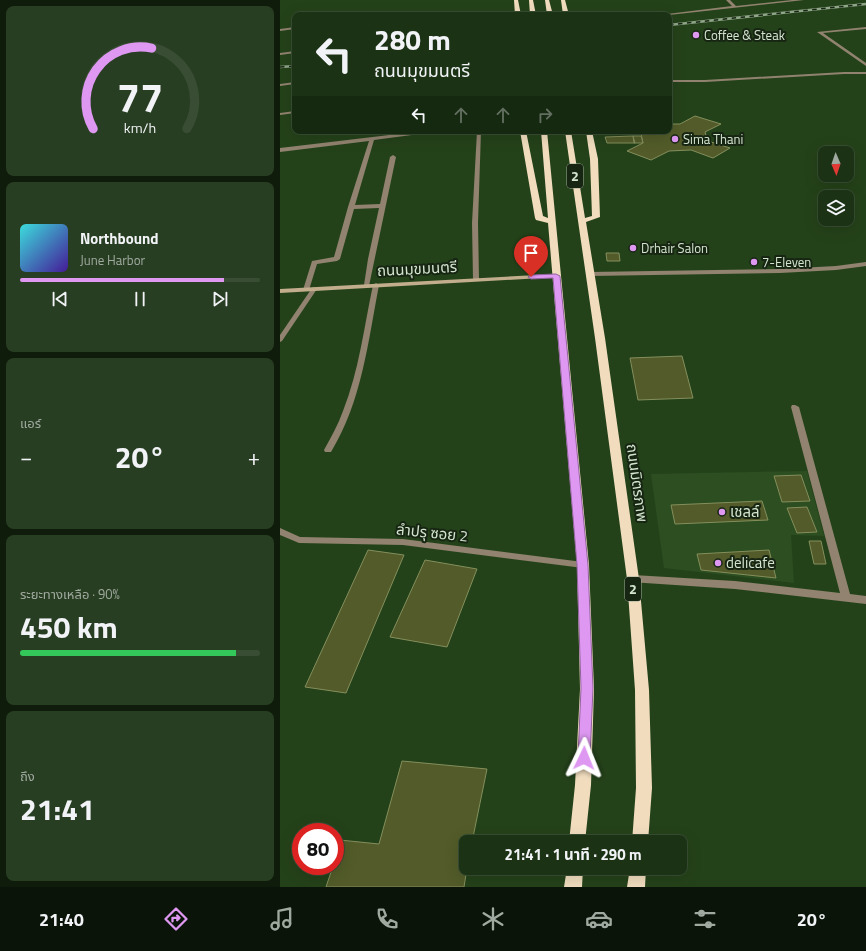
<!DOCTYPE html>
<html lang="th">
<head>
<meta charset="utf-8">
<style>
	body { margin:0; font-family:"Titillium Web","Noto Sans Thai",sans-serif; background:#283e22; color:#f1f3f6; height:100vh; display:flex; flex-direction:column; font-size:15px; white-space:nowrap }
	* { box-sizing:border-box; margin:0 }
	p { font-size:13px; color:#a0aaa0 }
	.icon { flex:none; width:22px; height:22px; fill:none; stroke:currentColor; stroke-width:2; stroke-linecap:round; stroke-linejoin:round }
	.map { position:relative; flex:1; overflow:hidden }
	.panel { display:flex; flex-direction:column; gap:6px; padding:6px; background:#0f1c0b; width:280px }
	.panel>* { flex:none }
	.hud { position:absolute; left:12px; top:12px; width:380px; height:122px; border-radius:8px; box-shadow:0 4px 16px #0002,0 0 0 1px #394d34; background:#1b3214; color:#f1f3f6; overflow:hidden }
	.needle { width:26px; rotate:178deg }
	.controls { position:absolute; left:538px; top:146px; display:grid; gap:8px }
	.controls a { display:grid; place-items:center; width:36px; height:36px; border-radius:8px; background:#1b3214; box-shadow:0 4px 16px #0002,0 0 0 1px #394d34; font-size:20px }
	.speed { position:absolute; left:12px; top:823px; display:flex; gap:8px; font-size:20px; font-weight:700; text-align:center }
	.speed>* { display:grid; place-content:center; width:52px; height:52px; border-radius:50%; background:#1b3214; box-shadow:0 4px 16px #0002,0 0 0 1px #394d34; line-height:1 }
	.speed .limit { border:6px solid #d22; background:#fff; color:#111 }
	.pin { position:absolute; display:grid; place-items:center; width:34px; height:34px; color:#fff; margin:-41px -17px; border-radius:50% 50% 50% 0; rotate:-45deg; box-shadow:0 0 4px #0007 }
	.pin .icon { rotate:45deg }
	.me { position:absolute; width:44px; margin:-22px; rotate:2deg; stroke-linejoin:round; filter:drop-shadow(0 0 3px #0008) }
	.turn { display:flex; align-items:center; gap:14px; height:84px; padding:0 16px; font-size:18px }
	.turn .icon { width:52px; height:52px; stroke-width:2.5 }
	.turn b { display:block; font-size:28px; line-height:34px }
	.lanes { display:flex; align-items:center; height:38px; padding:0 16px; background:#0003; justify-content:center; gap:20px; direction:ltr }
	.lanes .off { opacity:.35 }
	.big { font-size:30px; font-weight:700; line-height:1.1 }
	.panel .tile { flex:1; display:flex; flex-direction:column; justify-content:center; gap:6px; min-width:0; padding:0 14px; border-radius:8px; background:#283e22 }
	.panel .dial { align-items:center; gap:0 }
	.dial svg { height:104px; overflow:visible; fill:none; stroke:#394d34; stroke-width:7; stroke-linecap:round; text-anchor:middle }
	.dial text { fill:#f1f3f6; stroke:none }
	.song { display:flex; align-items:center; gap:12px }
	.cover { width:48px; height:48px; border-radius:6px; background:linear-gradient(135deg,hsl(180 70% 55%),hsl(260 70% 35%)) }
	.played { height:4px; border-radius:2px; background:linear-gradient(90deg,#de98f2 85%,#394d34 85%) }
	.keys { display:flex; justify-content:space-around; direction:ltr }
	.heat { display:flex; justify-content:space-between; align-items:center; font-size:22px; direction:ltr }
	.charge { height:6px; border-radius:3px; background:linear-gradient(90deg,#34c759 90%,#394d34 0) }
	.trip { position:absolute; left:179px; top:835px; width:228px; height:40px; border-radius:8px; background:#1b3214; box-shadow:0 4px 16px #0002,0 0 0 1px #394d34; font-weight:700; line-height:40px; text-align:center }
	.tabs { display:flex; height:64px; justify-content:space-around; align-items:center; background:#0b1408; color:#a0aaa0 }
	.tabs .icon { width:28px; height:28px }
	.tabs .selected { color:#de98f2 }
	.tabs b { font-size:18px; color:#f1f3f6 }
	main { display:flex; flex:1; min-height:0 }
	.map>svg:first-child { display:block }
	.built { fill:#2c4e21 }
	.building { fill:#525b29; stroke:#848f5c }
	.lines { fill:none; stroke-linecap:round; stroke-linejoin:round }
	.minor { fill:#91836f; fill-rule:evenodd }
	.tertiary { fill:#91836f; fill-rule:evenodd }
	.secondary { fill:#c2ad8d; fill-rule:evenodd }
	.trunk { fill:#f1ddbe; fill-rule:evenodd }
	.rail-casing { stroke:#90a689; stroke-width:2.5 }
	.rail { stroke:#172513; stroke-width:1.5; stroke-dasharray:4.5; stroke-linecap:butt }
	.route { fill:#de98f2; stroke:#90639d }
	.poi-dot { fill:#de98f2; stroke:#172513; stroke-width:1.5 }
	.labels { text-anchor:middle; stroke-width:4; stroke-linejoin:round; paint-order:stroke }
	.far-poi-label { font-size:13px; fill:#d3e5ce; stroke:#172513; text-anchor:start }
	.shield { fill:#172513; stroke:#9bab96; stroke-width:1 }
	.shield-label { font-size:14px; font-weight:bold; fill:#d3e5ce }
	.street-label { font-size:15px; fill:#d3e5ce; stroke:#172513 }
	.poi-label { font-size:15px; fill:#d3e5ce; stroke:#172513; text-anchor:start }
</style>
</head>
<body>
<main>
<section class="panel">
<div class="tile dial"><svg viewBox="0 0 100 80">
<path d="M14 69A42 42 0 1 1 86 69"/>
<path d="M14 69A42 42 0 0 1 59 7" stroke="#de98f2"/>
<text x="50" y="56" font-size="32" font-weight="700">77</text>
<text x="50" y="72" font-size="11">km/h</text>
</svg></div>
<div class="tile">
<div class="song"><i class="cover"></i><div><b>Northbound</b><p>June Harbor</p></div></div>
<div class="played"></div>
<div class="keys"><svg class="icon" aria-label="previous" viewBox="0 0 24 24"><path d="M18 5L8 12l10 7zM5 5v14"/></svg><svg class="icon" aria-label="pause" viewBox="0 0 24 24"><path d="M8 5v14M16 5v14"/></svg><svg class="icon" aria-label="next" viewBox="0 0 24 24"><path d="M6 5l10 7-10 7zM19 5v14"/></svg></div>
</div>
<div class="tile"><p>แอร์</p>
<div class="heat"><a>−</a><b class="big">20°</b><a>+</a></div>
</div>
<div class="tile"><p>ระยะทางเหลือ · 90%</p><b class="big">450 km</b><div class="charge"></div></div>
<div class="tile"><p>ถึง</p><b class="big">21:41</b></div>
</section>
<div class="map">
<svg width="586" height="887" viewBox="0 0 586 887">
	<rect width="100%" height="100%" fill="#24421a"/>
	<path class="built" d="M527,471L544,536L511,535L514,583L384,568L371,474Z"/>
	<path class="building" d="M415,116L441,124L425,132L428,141L450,148L433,158L411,150L389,151L371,160L347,151L363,143L361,133L354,131H389V124H400Z
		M353,136H361L363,143H354Z
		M353,136L355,143H327L325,137Z
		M326,253H339L340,261H327Z
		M402,356L413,398L358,400L350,358Z
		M521,475L530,501L502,502L494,476Z
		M482,501L488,520L395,524L391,505Z
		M527,507L537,532L517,533L507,508Z
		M529,541H541L546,564H534Z
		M88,550L124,555L66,693L25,687Z
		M489,550L496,578L421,570L417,554Z
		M145,560L197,569L167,647L110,637Z
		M122,761L207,769L192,842H186V868H187L184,887H46L53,866H55V858L60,840L99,844Z"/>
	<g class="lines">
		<path class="minor" d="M446,0H450L456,6L512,0H524L389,15H379L452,6Z
			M179,12L186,15H158L160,14Z
			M15,27V29L0,31V29Z
			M586,27V29L543,33L586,63V66L537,32Z
			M15,51V53L0,55V53Z
			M564,72H586V74H564L425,82H389V80H425Z
			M15,82V84L0,86V84Z
			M15,111V113L0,115V113Z
			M143,131L149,132L147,133L94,140L75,205L100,204L110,157L113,155L116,157L89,286H85L84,285L88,259L99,208L74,209L60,259L57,261L37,264L29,290L28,291H24L23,290L32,261L54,257L68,207L89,141L0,152V148Z
			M197,131H201L198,223L199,279L196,281L193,279L192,223Z
			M96,283L99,285C88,342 82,401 51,452H45L44,450C51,437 58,425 63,411C79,371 84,327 93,285Z
			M34,287L37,289L2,341L0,342V335L32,288Z
			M512,405H515L519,407L570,594L586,596V604L455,589L350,582L348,579L350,576L353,575L455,581L560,593L511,407Z"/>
		<path class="tertiary" d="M586,262V266L556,270L500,273L310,276L307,274L310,272L500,269L556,266Z
			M0,528L20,537L123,539L303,562L306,563L308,565L306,567L303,568L123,545L19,543L0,535Z"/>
		<path class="secondary" d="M276,274L279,276L278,277L0,293V289Z"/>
		<path class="trunk" d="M234,0H238L241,15H235Z
			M249,0H253L256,15H250Z
			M265,0H269L273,15H267Z
			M281,0H285L289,15H283Z
			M240,131H246L263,216L268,218L261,131H267L309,565L314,689L311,785L305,842H289L295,785L300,689L297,565L268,223L256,220L255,218Z
			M285,131H291L305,218L312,216L310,159L306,131H312L318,159L320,217L306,222L325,338L359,579L369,690L372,788L368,842H352L356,788L355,690L347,579L315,338Z
			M287,868H303L302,887H284Z
			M350,868H366L365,887H347Z"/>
		<defs>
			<path id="rail" d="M389,25L586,4
				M0,67L15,66"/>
		</defs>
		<use href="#rail" class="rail-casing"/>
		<use href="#rail" class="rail"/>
	</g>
	<path class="route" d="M276,274L280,276L308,565L313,688L310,758L308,762L304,763L300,762L298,758L301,688L297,565L273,278L251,279L248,277L251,275Z"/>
	<g class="poi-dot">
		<circle cx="416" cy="35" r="4"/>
		<circle cx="395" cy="139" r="4"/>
		<circle cx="353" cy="248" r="4"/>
		<circle cx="474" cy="262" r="4"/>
		<circle cx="442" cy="512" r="4"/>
		<circle cx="438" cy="563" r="4"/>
	</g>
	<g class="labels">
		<g class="far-poi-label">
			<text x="424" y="40">Coffee &amp; Steak</text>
			<text x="403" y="144">Sima Thani</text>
			<text x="361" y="253">Drhair Salon</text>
			<text x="482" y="267">7-Eleven</text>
		</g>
		<g class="shield">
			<rect x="287" y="164" width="16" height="24" rx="3"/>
			<rect x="345" y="577" width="16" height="24" rx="3"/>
		</g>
		<g class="shield-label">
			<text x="295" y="181">2</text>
			<text x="353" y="594">2</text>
		</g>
		<g class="street-label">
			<text transform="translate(137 269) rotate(-3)" y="5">ถนนมุขมนตรี</text>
			<text transform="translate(357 483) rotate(82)" y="5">ถนนมิตรภาพ</text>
			<text transform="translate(152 533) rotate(6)" y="5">ลำปรุ ซอย 2</text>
		</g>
		<g class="poi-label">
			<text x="450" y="517">เชลล์</text>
			<text x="446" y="568">delicafe</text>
		</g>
	</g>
</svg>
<div class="controls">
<a><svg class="needle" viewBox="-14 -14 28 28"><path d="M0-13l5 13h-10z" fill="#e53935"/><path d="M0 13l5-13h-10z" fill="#a0aaa0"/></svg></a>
<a><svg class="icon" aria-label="layers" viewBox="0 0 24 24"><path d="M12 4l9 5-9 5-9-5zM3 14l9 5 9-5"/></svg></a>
</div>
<div class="speed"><div class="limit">80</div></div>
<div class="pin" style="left:251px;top:277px;background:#d93025"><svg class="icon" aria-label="arrive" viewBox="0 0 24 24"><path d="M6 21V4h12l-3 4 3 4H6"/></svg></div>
<svg class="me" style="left:304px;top:758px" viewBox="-20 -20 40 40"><path d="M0-17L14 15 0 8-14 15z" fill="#de98f2" stroke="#fff" stroke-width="4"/></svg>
<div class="trip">21:41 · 1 นาที · 290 m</div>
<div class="hud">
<div class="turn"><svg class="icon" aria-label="left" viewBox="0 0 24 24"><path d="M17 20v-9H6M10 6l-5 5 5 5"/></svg><div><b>280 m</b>ถนนมุขมนตรี</div></div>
<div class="lanes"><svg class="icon" aria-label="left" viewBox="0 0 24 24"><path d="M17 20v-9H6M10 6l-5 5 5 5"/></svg><svg class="icon off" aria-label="ahead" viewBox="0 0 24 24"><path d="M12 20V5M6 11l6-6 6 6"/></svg><svg class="icon off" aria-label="ahead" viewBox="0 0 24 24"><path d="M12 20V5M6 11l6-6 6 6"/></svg><svg class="icon off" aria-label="right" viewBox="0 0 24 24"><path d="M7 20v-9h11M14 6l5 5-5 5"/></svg></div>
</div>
</div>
</main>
<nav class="tabs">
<b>21:40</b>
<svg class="icon selected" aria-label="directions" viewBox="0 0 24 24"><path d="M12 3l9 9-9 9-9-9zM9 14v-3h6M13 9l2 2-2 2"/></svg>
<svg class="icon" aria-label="music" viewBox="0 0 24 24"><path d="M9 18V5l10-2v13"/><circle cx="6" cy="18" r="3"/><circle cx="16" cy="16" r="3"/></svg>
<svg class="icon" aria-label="phone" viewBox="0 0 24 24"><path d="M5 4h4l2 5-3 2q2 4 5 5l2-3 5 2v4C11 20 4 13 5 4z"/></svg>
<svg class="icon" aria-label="climate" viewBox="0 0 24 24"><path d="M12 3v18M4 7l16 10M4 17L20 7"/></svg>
<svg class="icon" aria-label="car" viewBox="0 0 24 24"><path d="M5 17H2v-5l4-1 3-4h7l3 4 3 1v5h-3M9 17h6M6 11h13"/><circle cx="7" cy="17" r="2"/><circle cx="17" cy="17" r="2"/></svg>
<svg class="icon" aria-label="filters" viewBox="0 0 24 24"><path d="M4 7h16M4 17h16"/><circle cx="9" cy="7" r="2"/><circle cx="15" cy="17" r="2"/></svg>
<b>20°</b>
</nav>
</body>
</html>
